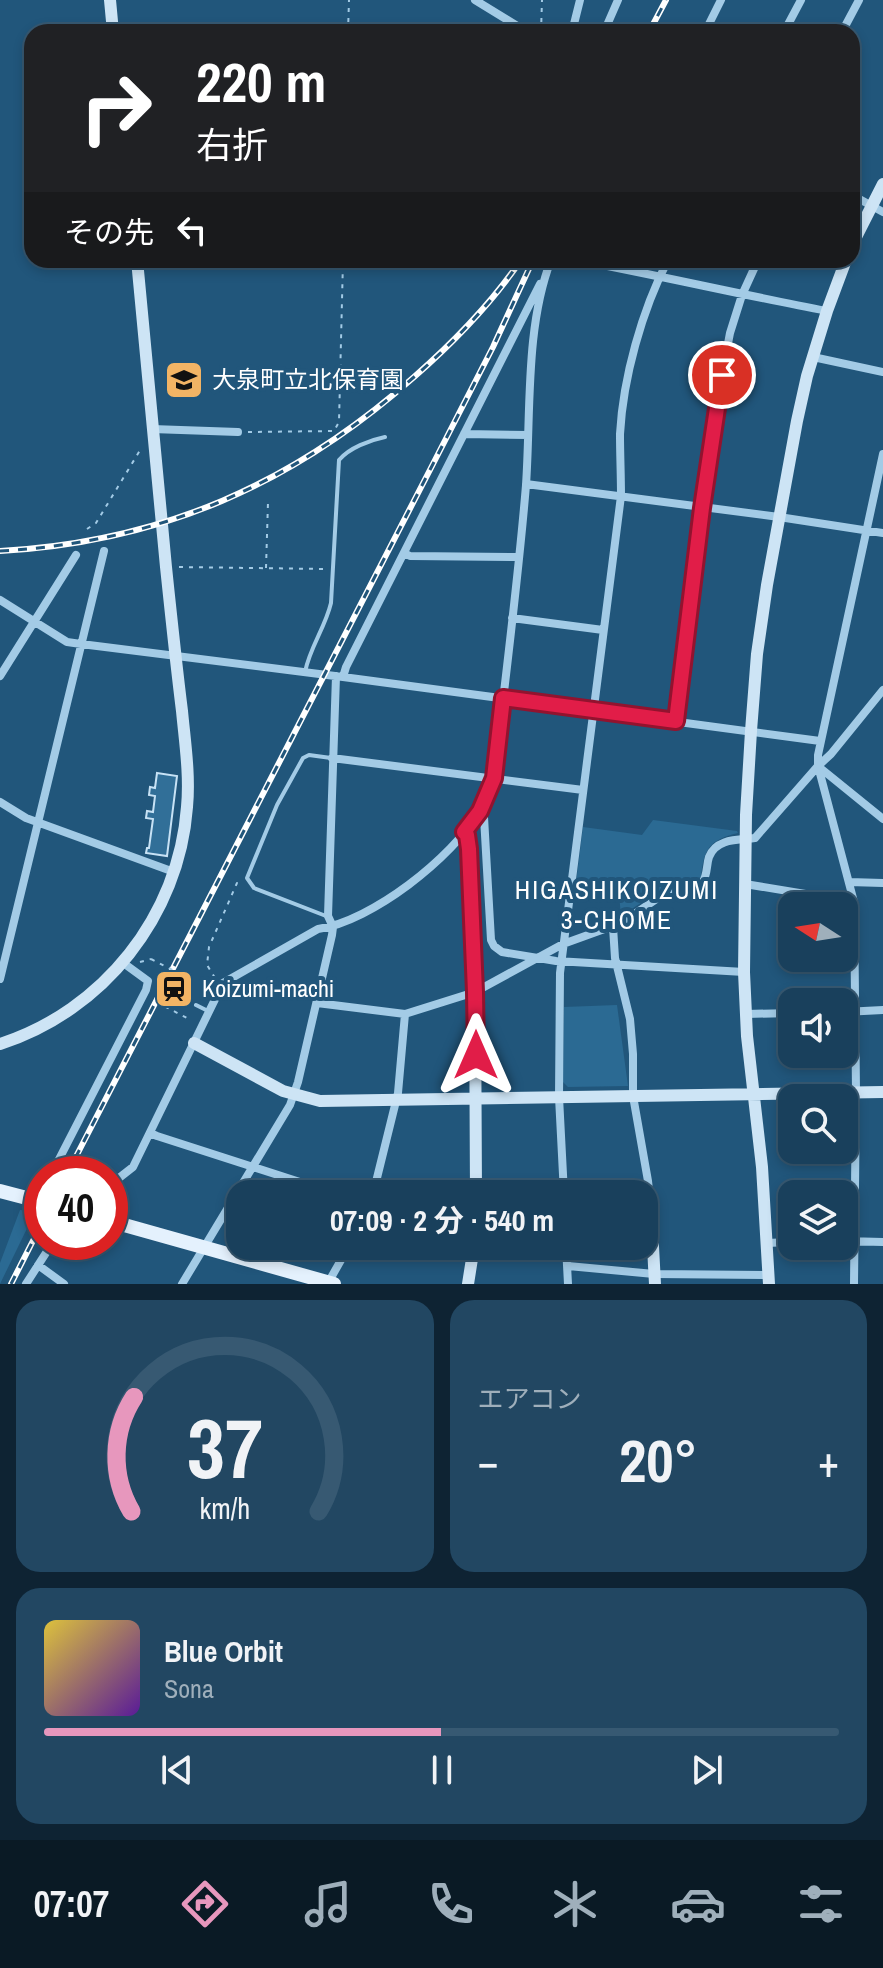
<!DOCTYPE html>
<html lang="ja">
<head>
<meta charset="utf-8">
<style>
	body { margin:0; font-family:"Archivo Narrow","Noto Sans JP",sans-serif; background:#224762; color:#f1f3f6; height:100vh; display:flex; flex-direction:column; font-size:30px; white-space:nowrap }
	* { box-sizing:border-box; margin:0 }
	p { font-size:26px; color:#9fafbb }
	.icon { flex:none; width:44px; height:44px; fill:none; stroke:currentColor; stroke-width:2; stroke-linecap:round; stroke-linejoin:round }
	.map { position:relative; height:1284px; overflow:hidden }
	.details { display:flex; flex-direction:column; gap:16px; padding:16px; background:#0e2333; flex:1 }
	.details>* { flex:none }
	.guide { position:absolute; left:24px; top:24px; width:836px; height:244px; border-radius:24px; box-shadow:0 4px 12px #0003,0 0 0 2px #375972; background:#202124; color:#fff; overflow:hidden }
	.needle { width:52px; rotate:282deg }
	.fabs { position:absolute; left:778px; top:892px; display:grid; gap:16px }
	.fabs a { display:grid; place-items:center; width:80px; height:80px; border-radius:16px; background:#19405c; box-shadow:0 4px 12px #0003,0 0 0 2px #375972; font-size:40px }
	.speed { position:absolute; left:24px; top:1156px; display:flex; gap:16px; font-size:40px; font-weight:700; text-align:center }
	.speed>* { display:grid; place-content:center; width:104px; height:104px; border-radius:50%; background:#19405c; box-shadow:0 4px 12px #0003,0 0 0 2px #375972; line-height:1 }
	.speed .limit { border:12px solid #d22; background:#fff; color:#111 }
	.pin { position:absolute; display:grid; place-items:center; width:68px; height:68px; color:#fff; margin:-34px; border:4px solid #fff; border-radius:50%; box-shadow:0 2px 8px #0007 }
	.me { position:absolute; width:88px; margin:-44px; rotate:0deg; stroke-linejoin:round; filter:drop-shadow(0 0 6px #0008) }
	.turn { display:flex; align-items:center; gap:28px; height:168px; padding:0 40px; font-size:36px }
	.turn .icon { width:104px; height:104px; stroke-width:2.5 }
	.turn b { display:block; font-size:56px; line-height:68px }
	.then { display:flex; align-items:center; height:76px; padding:0 40px; background:#0003; gap:16px; font-size:30px }
	.big { font-size:60px; font-weight:700; line-height:1.1 }
	.details .widget { flex:1; display:flex; flex-direction:column; justify-content:center; gap:12px; min-width:0; padding:0 28px; border-radius:24px; background:#224762 }
	.details .dial { align-items:center; gap:0 }
	.dial svg { height:208px; overflow:visible; fill:none; stroke:#375972; stroke-width:7; stroke-linecap:round; text-anchor:middle }
	.dial text { fill:#f1f3f6; stroke:none }
	.song { display:flex; align-items:center; gap:24px }
	.cover { width:96px; height:96px; border-radius:12px; background:linear-gradient(135deg,hsl(50 70% 55%),hsl(270 70% 35%)) }
	.played { height:8px; border-radius:4px; background:linear-gradient(90deg,#e797bd 50%,#375972 50%) }
	.keys { display:flex; justify-content:space-around; direction:ltr }
	.heat { display:flex; justify-content:space-between; align-items:center; font-size:44px; direction:ltr }
	.details .tiles { flex:1; display:grid; gap:16px; grid-template-columns:1fr 1fr }
	.widget:last-child { grid-column:span 2 }
	.trip { position:absolute; left:226px; top:1180px; width:432px; height:80px; border-radius:24px; background:#19405c; box-shadow:0 4px 12px #0003,0 0 0 2px #375972; font-weight:700; line-height:80px; text-align:center }
	.tabs { display:flex; height:128px; justify-content:space-around; align-items:center; background:#0a1a25; color:#9fafbb }
	.tabs .icon { width:56px; height:56px }
	.tabs .current { color:#e797bd }
	.tabs b { font-size:36px; color:#f1f3f6 }
	.map>svg:first-child { display:block }
	.green { fill:#2b6a93 }
	.building { fill:#316f98; stroke:#c7e2f5; stroke-width:2 }
	.lines { fill:none; stroke-linecap:round; stroke-linejoin:round }
	.path { stroke:#a3cbe6; stroke-width:2; stroke-dasharray:4 6; stroke-linecap:butt }
	.lane { stroke:#a3cbe6; stroke-width:4 }
	.street { stroke:#a3cbe6; stroke-width:8 }
	.secondary { stroke:#cde4f5; stroke-width:12 }
	.primary { stroke:#e4f1fd; stroke-width:14 }
	.rail-casing { stroke:#fff; stroke-width:6 }
	.rail { stroke:#21567b; stroke-width:3; stroke-dasharray:9; stroke-linecap:butt }
	.path-bridge { stroke:#a3cbe6; stroke-width:2; stroke-dasharray:4 6; stroke-linecap:butt }
	.route-casing { stroke:#92132f; stroke-width:20 }
	.route { stroke:#e11d48; stroke-width:14 }
	.labels { text-anchor:middle; stroke-width:8; stroke-linejoin:round; paint-order:stroke }
	.poi-label { font-size:24px; fill:#fff; stroke:#21567b; text-anchor:start }
	.neighbourhood-label { font-size:26px; letter-spacing:2px; fill:#fff; stroke:#21567b }
</style>
</head>
<body>
<div class="map">
<svg width="883" height="1284" viewBox="0 0 883 1284">
	<rect width="100%" height="100%" fill="#21567b"/>
	<path class="green" d="M653,820L737,831L738,833C709,840 704,849 701,877L656,893L621,916L619,894L575,891L583,827L642,835Z
		M617,1005L628,1086L568,1087L563,1082L564,1007Z
		M20,1210L35,1212L0,1284V1263Z"/>
	<path class="building" d="M157,773L177,776L167,856L146,853L147,848H149L153,819L146,818L147,811L153,812L155,796L149,795L150,787L155,788Z"/>
	<g class="lines">
		<path class="path" d="M348,32L349,0
			M541,32L542,0
			M248,432L334,431L339,422L343,260
			M87,529L96,523L142,447
			M179,567L325,569
			M266,568L268,502
			M140,962L151,959
			M215,978L207,965L209,947L237,883H239
			M169,990L162,1005L187,1018
			M188,1001L182,997L190,979"/>
		<path class="lane" d="M305,672C310,647 325,628 331,603L339,460C349,448 370,440 385,437
			M326,916L254,888L247,878L277,805L303,758L309,755L331,758
			M196,1005L208,1011"/>
		<path class="street" d="M475,0L527,32
			M572,32L580,0
			M604,32L618,0
			M705,32L721,0
			M784,32L801,0
			M842,32L859,0
			M852,195L883,212
			M577,260C661,276 743,295 827,311
			M813,357L883,372
			M152,429L238,432
			M464,434L528,435
			M526,484L779,517L883,533
			M404,553L410,556L519,557
			M0,600L67,642L81,644L343,677L820,741
			M512,618L603,630
			M0,676L76,555
			M343,677L346,667L540,284
			M676,721L702,508L722,375L730,333L742,295L758,260
			M332,758L583,790
			M819,767L883,819
			M0,802L26,818L174,872
			M480,811L484,817L491,940L494,946L502,952L556,961L744,972
			M849,882L883,883
			M745,884L854,902
			M613,927L615,958L630,1019L633,1054V1096L648,1181L651,1209
			M0,979L104,551
			M317,1003L405,1014L475,992L563,944L621,923L661,896L702,883C708,875 706,866 709,857C716,838 739,840 755,838L818,766L831,754L883,690
			M844,1012L883,1010
			M746,1014L792,1013
			M150,1133L157,1136L337,1194
			M50,1174L54,1169L146,990L148,981L122,962
			M110,1185L133,1167L223,983L318,929C372,921 452,858 479,812C485,801 489,789 494,778C505,680 518,583 526,485C531,413 525,327 551,260
			M373,1194L398,1093L405,1014
			M564,1194L559,1097L560,973L621,496C621,476 620,454 620,434C623,378 642,310 668,260
			M844,1241L883,1242
			M766,1243L792,1242
			M566,1246L568,1284
			M38,1265L64,1284
			M568,1266L654,1274L768,1275
			M328,1283L349,1246
			M26,1284L53,1242
			M182,1284L290,1105L298,1082L332,935L333,927L328,916L336,676
			M854,1284L856,1092L854,902L818,766V755L883,454"/>
		<path class="secondary" d="M110,0L113,32
			M852,245L883,184
			M464,832L467,835L469,849L475,992L476,1194
			M194,1043L283,1091L320,1101L883,1092
			M0,1044C103,1011 179,916 187,807C190,775 185,743 182,711C176,663 171,615 166,567C156,465 147,362 137,260
			M651,1209L655,1284
			M468,1284L474,1246
			M769,1284L762,1167L747,1036L744,972L746,815L751,731L757,654L767,585L797,421L807,376L827,311L846,260"/>
		<path class="primary" d="M0,1191L42,1202
			M110,1221L334,1284"/>
		<defs>
			<path id="rail" d="M649,32L666,0
				M0,551C162,542 293,484 414,377C454,342 491,304 521,260
				M67,1174L433,464L493,347L533,260
				M11,1284L42,1223"/>
		</defs>
		<use href="#rail" class="rail-casing"/>
		<use href="#rail" class="rail"/>
		<path class="path-bridge" d="M151,959L190,979"/>
	</g>
	<g class="lines">
		<defs>
			<path id="route" d="M476,1055L475,992L469,849L467,835L464,832L480,811L494,778L503,698L676,721L702,508L722,375"/>
		</defs>
		<use href="#route" class="route-casing"/>
		<use href="#route" class="route"/>
	</g>
	<defs>
		<symbol id="school-square" viewBox="-11 -11 22 22"><rect x="-9" y="-9" width="18" height="18" rx="4" fill="#f2b465" stroke="#21567b"/><path d="M0-5L7-2L0 1L-7-2ZM-4 1L0 2.5L4 1V4Q0 6-4 4Z" fill="#111"/></symbol>
		<symbol id="station-square" viewBox="-11 -11 22 22"><rect x="-9" y="-9" width="18" height="18" rx="4" fill="#f2b465" stroke="#21567b"/><path d="M-3-6H3Q5-6 5-4V2Q5 4 3 4L4.5 6H3L1.5 4h-3L-3 6H-4.5L-3 4Q-5 4-5 2V-4Q-5-6-3-6ZM-3.5-4v3h7v-3ZM-3.5 1v1.5H-2V1ZM2 1v1.5H3.5V1Z" fill="#111"/></symbol>
	</defs>
	<g fill-rule="evenodd">
		<use href="#school-square" x="162" y="358" width="44" height="44"/>
		<use href="#station-square" x="152" y="967" width="44" height="44"/>
	</g>
	<g class="labels">
		<g class="poi-label">
			<text x="212" y="388">大泉町立北保育園</text>
			<text x="202" y="997">Koizumi-machi</text>
		</g>
		<g class="neighbourhood-label">
			<text x="617" y="899">HIGASHIKOIZUMI<tspan x="617" dy="30">3-CHOME</tspan></text>
		</g>
	</g>
</svg>
<div class="fabs">
<a><svg class="needle" viewBox="-14 -14 28 28"><path d="M0-13l5 13h-10z" fill="#e53935"/><path d="M0 13l5-13h-10z" fill="#9fafbb"/></svg></a>
<a><svg class="icon" aria-label="sound" viewBox="0 0 24 24"><path d="M4 9h4l5-4v14l-5-4H4zM17 9q2 3 0 6"/></svg></a>
<a><svg class="icon" aria-label="search" viewBox="0 0 24 24"><circle cx="10" cy="10" r="6"/><path d="M15 15l6 6"/></svg></a>
<a><svg class="icon" aria-label="layers" viewBox="0 0 24 24"><path d="M12 4l9 5-9 5-9-5zM3 14l9 5 9-5"/></svg></a>
</div>
<div class="speed"><div class="limit">40</div></div>
<div class="pin" style="left:722px;top:375px;background:#d93025"><svg class="icon" aria-label="arrive" viewBox="0 0 24 24"><path d="M6 21V4h12l-3 4 3 4H6"/></svg></div>
<svg class="me" style="left:476px;top:1055px" viewBox="-20 -20 40 40"><path d="M0-17L14 15 0 8-14 15z" fill="#e11d48" stroke="#fff" stroke-width="4"/></svg>
<div class="trip">07:09 · 2 分 · 540 m</div>
<div class="guide">
<div class="turn"><svg class="icon" aria-label="right" viewBox="0 0 24 24"><path d="M7 20v-9h11M14 6l5 5-5 5"/></svg><div><b>220 m</b>右折</div></div>
<div class="then">その先<svg class="icon" aria-label="left" viewBox="0 0 24 24"><path d="M17 20v-9H6M10 6l-5 5 5 5"/></svg></div>
</div>
</div>
<section class="details">
<div class="tiles">
<div class="widget dial"><svg viewBox="0 0 100 80">
<path d="M14 69A42 42 0 1 1 86 69"/>
<path d="M14 69A42 42 0 0 1 15 25" stroke="#e797bd"/>
<text x="50" y="56" font-size="32" font-weight="700">37</text>
<text x="50" y="72" font-size="11">km/h</text>
</svg></div>
<div class="widget"><p>エアコン</p>
<div class="heat"><a>−</a><b class="big">20°</b><a>+</a></div>
</div>
<div class="widget">
<div class="song"><i class="cover"></i><div><b>Blue Orbit</b><p>Sona</p></div></div>
<div class="played"></div>
<div class="keys"><svg class="icon" aria-label="previous" viewBox="0 0 24 24"><path d="M18 5L8 12l10 7zM5 5v14"/></svg><svg class="icon" aria-label="pause" viewBox="0 0 24 24"><path d="M8 5v14M16 5v14"/></svg><svg class="icon" aria-label="next" viewBox="0 0 24 24"><path d="M6 5l10 7-10 7zM19 5v14"/></svg></div>
</div>
</div>
</section>
<nav class="tabs">
<b>07:07</b>
<svg class="icon current" aria-label="directions" viewBox="0 0 24 24"><path d="M12 3l9 9-9 9-9-9zM9 14v-3h6M13 9l2 2-2 2"/></svg>
<svg class="icon" aria-label="music" viewBox="0 0 24 24"><path d="M9 18V5l10-2v13"/><circle cx="6" cy="18" r="3"/><circle cx="16" cy="16" r="3"/></svg>
<svg class="icon" aria-label="phone" viewBox="0 0 24 24"><path d="M5 4h4l2 5-3 2q2 4 5 5l2-3 5 2v4C11 20 4 13 5 4z"/></svg>
<svg class="icon" aria-label="climate" viewBox="0 0 24 24"><path d="M12 3v18M4 7l16 10M4 17L20 7"/></svg>
<svg class="icon" aria-label="car" viewBox="0 0 24 24"><path d="M5 17H2v-5l4-1 3-4h7l3 4 3 1v5h-3M9 17h6M6 11h13"/><circle cx="7" cy="17" r="2"/><circle cx="17" cy="17" r="2"/></svg>
<svg class="icon" aria-label="filters" viewBox="0 0 24 24"><path d="M4 7h16M4 17h16"/><circle cx="9" cy="7" r="2"/><circle cx="15" cy="17" r="2"/></svg>
</nav>
</body>
</html>
